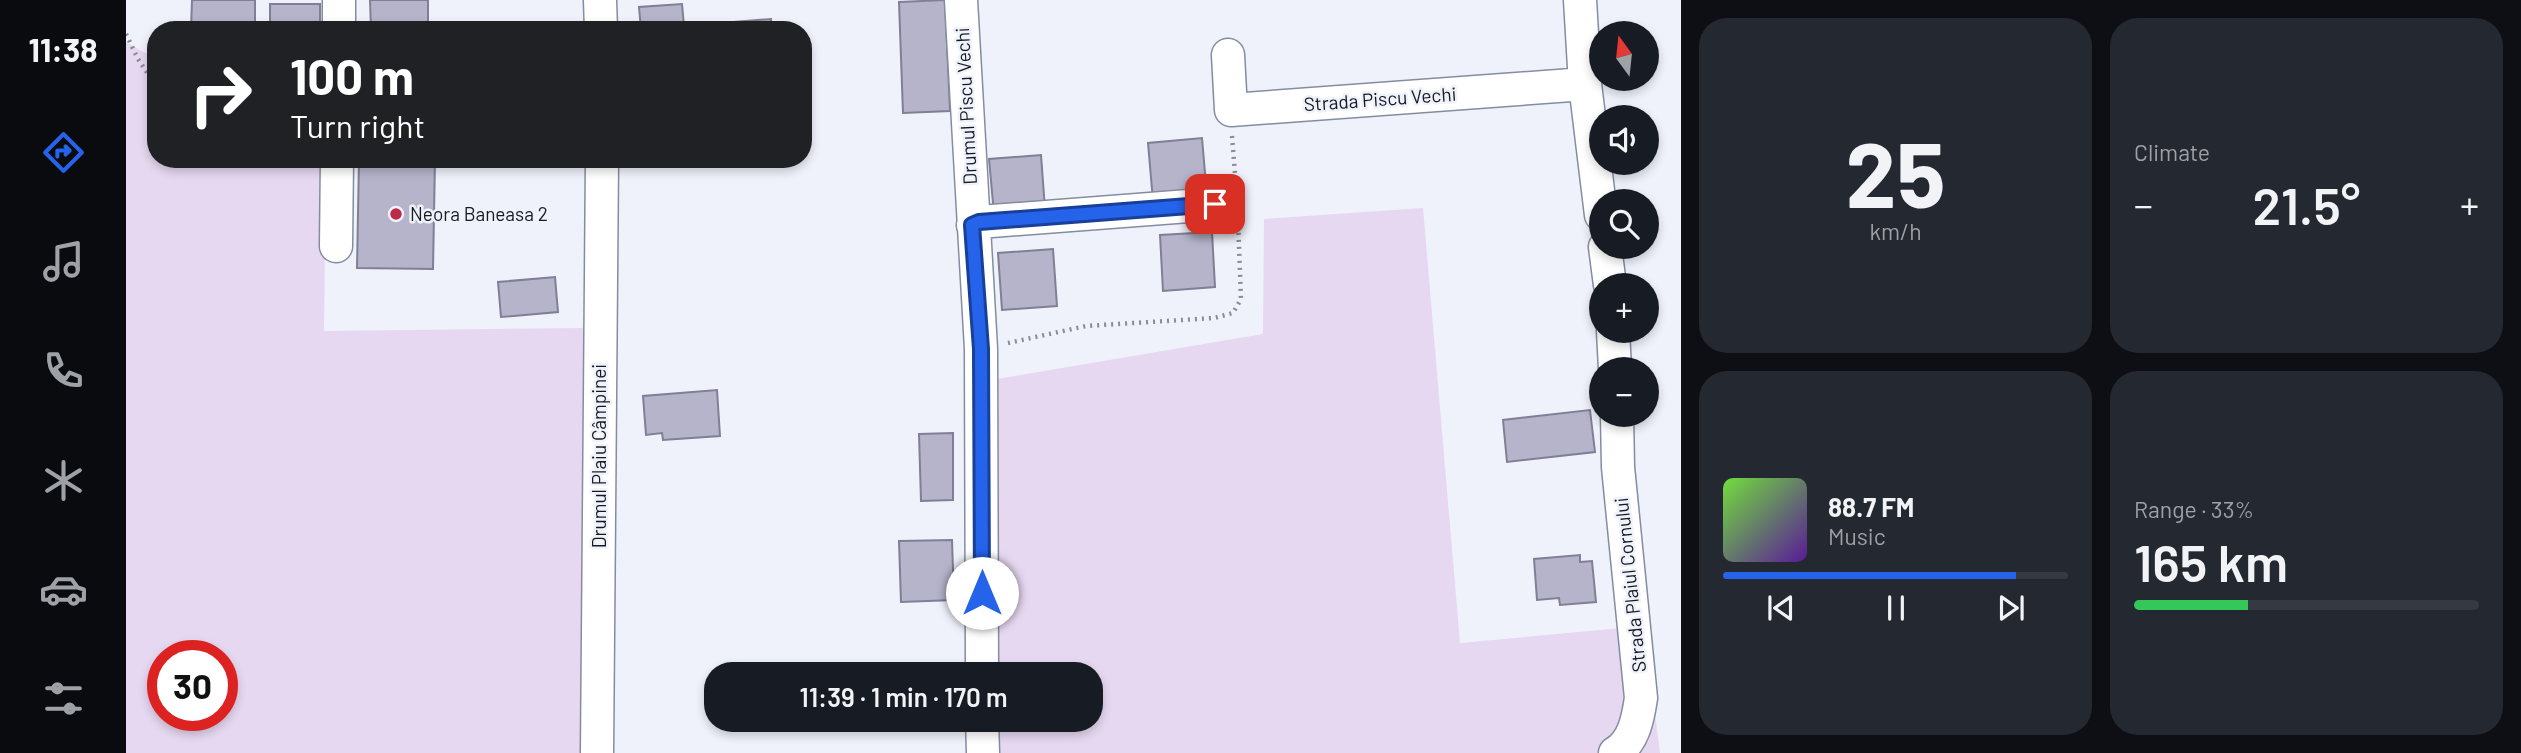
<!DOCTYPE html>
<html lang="en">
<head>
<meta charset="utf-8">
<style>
	body { margin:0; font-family:Barlow,sans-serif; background:#242831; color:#f1f3f6; height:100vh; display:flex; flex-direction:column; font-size:26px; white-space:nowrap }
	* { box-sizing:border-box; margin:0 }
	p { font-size:23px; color:#9ea1a6 }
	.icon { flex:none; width:38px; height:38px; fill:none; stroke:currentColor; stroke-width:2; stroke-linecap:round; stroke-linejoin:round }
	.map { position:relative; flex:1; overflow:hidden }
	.details { display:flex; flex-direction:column; gap:18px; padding:18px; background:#0d0f14; width:840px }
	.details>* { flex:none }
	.hud { position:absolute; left:21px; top:21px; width:665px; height:147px; border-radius:28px; box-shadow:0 4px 10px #0003; background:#202124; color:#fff; overflow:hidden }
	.needle { width:46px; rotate:345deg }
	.buttons { position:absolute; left:1463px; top:21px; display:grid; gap:14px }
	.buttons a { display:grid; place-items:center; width:70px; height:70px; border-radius:50%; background:#171b24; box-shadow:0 4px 10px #0003; font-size:35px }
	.speed { position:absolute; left:21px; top:640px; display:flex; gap:14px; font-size:35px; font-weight:700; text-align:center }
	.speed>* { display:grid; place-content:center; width:91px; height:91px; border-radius:50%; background:#171b24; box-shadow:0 4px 10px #0003; line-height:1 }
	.speed .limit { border:10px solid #d22; background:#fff; color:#111 }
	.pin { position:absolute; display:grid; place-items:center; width:60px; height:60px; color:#fff; margin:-30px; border-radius:14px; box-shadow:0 4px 10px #0006 }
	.me { position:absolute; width:77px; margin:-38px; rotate:0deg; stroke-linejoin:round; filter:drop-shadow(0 0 5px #0008) }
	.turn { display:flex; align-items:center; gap:24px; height:147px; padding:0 28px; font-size:32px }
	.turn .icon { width:91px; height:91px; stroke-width:2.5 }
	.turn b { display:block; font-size:49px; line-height:60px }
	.big { font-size:52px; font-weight:600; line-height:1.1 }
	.details .card { flex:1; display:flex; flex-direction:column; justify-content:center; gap:10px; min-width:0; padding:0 24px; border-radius:28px; background:#242831 }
	.details .dial { align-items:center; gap:0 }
	.dial b { font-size:91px; line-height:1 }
	.song { display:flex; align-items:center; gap:21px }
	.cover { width:84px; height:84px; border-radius:10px; background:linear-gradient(135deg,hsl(100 70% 55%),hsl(270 70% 35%)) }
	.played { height:7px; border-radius:4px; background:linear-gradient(90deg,#2563eb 85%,#363941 85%) }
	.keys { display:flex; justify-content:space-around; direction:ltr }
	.heat { display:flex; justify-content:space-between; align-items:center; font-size:38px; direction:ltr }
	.charge { height:10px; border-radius:5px; background:linear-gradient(90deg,#34c759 33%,#363941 0) }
	.details .tiles { flex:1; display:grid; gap:18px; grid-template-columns:repeat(2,1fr) }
	.trip { position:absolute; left:578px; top:662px; width:399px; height:70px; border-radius:28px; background:#171b24; box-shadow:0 4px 10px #0003; font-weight:600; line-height:70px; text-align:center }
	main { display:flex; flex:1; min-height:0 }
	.tab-bar { display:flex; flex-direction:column; width:126px; justify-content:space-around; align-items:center; background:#090b0e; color:#9ea1a6 }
	.tab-bar .icon { width:49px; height:49px }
	.tab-bar .active { color:#2563eb }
	.tab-bar b { font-size:32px; color:#f1f3f6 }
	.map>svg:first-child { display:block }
	.green { fill:#e6d8f1; fill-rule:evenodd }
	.building { fill:#b6b4ca; stroke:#807f93; stroke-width:2 }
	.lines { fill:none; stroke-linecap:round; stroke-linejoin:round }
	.minor-casing { stroke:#848ca0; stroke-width:35 }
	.path { stroke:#898c94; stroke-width:4.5; stroke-dasharray:2 5; stroke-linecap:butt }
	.minor { stroke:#fff; stroke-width:32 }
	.route-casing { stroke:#184099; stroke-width:18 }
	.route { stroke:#2563eb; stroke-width:12 }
	.poi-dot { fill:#bb2a48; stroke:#eff2fb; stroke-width:2.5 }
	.labels { text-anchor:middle; stroke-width:5; stroke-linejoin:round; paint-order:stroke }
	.street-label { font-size:19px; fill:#161920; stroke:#eff2fb }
	.poi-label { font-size:19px; fill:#161920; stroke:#eff2fb; text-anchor:start }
</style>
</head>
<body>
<main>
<nav class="tab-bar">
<b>11:38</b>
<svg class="icon active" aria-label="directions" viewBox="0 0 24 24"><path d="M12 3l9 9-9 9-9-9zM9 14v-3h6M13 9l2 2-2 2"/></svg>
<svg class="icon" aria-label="music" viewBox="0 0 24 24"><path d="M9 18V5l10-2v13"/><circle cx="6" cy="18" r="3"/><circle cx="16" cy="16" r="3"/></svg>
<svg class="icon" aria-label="phone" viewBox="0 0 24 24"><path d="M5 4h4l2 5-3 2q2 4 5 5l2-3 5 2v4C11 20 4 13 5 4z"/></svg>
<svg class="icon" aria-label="climate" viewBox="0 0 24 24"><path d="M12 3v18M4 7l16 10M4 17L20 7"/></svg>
<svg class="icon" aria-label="car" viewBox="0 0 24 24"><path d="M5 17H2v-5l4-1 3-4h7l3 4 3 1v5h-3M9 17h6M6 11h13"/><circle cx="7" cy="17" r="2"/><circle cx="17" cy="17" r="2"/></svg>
<svg class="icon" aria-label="filters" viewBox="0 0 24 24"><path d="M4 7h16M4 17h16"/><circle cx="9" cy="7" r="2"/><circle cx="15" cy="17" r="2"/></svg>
</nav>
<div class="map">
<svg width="1555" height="753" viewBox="0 0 1555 753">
	<rect width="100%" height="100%" fill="#eff2fb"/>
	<path class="green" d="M0,42L30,59V159L200,160L198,331L457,328L467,753H0ZM37,656H96V716H37Z
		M1297,208L1334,643L1518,626L1534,753H862L863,719H964V674H864L871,379L1137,334L1138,219Z"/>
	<path class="building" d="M66,0H129V30H65Z
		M244,0H302V30H245Z
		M819,0L824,111L777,113L773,2Z
		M144,4H194V30H144Z
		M556,4L558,26L645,19V30H515L513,7Z
		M1076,138L1081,196L1027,201L1022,143Z
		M915,155L919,209L868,214L863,159Z
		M233,159H309L307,269L231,268Z
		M1086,232L1089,287L1037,291L1034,235Z
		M927,249L931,306L876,310L872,253Z
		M429,277L432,312L375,317L372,282Z
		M591,390L594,436L537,440L536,433L520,435L517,396Z
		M1464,410L1469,452L1381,462L1377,420Z
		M827,433V500L795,501L793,434Z
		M826,540L828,600L775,602L773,541Z
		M1454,555V562L1466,561L1470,602L1434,605L1433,598L1411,600L1408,559Z"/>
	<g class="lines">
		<defs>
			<path id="minor" d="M474,0L475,30
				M835,0L855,349L856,674
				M1454,0L1459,84L1475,215
				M213,30V0
				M1102,55L1105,110L1459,84
				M847,225L853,222L1089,204
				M210,246L211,159
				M1479,247L1484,285
				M1487,331L1489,369
				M856,719L857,753
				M471,753L476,159
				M1489,753C1508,742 1512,718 1515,698L1492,467L1491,415"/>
		</defs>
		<use href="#minor" class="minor-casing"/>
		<path class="path" d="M0,34L12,59L30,86
			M1106,136L1110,186
			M882,343L960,326L1088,318L1107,313L1115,299L1112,219"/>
		<use href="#minor" class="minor"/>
	</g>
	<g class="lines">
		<defs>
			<path id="route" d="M856,593L855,349L846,225L853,222L1089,204"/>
		</defs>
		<use href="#route" class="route-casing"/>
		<use href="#route" class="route"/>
	</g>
	<circle class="poi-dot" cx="270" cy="214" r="7"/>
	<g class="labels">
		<g class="street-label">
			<text transform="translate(1254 99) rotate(-4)" y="7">Strada Piscu Vechi</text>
			<text transform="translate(840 106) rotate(-93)" y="7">Drumul Piscu Vechi</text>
			<text transform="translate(473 456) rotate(-90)" y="7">Drumul Plaiu Câmpinei</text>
			<text transform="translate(1504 585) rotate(-96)" y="7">Strada Plaiul Cornului</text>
		</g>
		<g class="poi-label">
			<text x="284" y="221">Neora Baneasa 2</text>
		</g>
	</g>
</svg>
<div class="buttons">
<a><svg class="needle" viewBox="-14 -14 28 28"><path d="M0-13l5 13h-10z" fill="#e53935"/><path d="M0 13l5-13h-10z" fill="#9ea1a6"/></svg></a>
<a><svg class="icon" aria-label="sound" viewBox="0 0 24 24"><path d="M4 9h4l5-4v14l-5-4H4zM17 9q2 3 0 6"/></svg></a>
<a><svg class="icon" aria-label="search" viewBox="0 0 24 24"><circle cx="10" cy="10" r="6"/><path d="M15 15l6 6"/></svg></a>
<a>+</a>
<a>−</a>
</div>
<div class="speed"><div class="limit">30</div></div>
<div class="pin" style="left:1089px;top:204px;background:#d93025"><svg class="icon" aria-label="arrive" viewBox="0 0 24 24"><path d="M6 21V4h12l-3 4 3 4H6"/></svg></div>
<svg class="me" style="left:856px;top:593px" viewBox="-20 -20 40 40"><circle r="19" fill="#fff"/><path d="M0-13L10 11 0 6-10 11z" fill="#2563eb"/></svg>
<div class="trip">11:39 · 1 min · 170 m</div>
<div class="hud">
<div class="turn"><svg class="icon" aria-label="right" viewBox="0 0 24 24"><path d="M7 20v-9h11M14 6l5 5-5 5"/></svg><div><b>100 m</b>Turn right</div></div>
</div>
</div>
<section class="details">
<div class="tiles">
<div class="card dial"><b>25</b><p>km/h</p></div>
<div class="card"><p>Climate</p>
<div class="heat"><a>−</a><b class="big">21.5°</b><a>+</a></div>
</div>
<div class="card">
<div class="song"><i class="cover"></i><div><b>88.7 FM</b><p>Music</p></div></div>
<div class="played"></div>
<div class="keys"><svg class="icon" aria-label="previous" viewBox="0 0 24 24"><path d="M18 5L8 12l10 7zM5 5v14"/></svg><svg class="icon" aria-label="pause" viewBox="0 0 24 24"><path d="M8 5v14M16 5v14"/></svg><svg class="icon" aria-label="next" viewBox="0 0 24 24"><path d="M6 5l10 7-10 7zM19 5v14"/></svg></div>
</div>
<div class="card"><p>Range · 33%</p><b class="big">165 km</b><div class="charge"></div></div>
</div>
</section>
</main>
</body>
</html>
